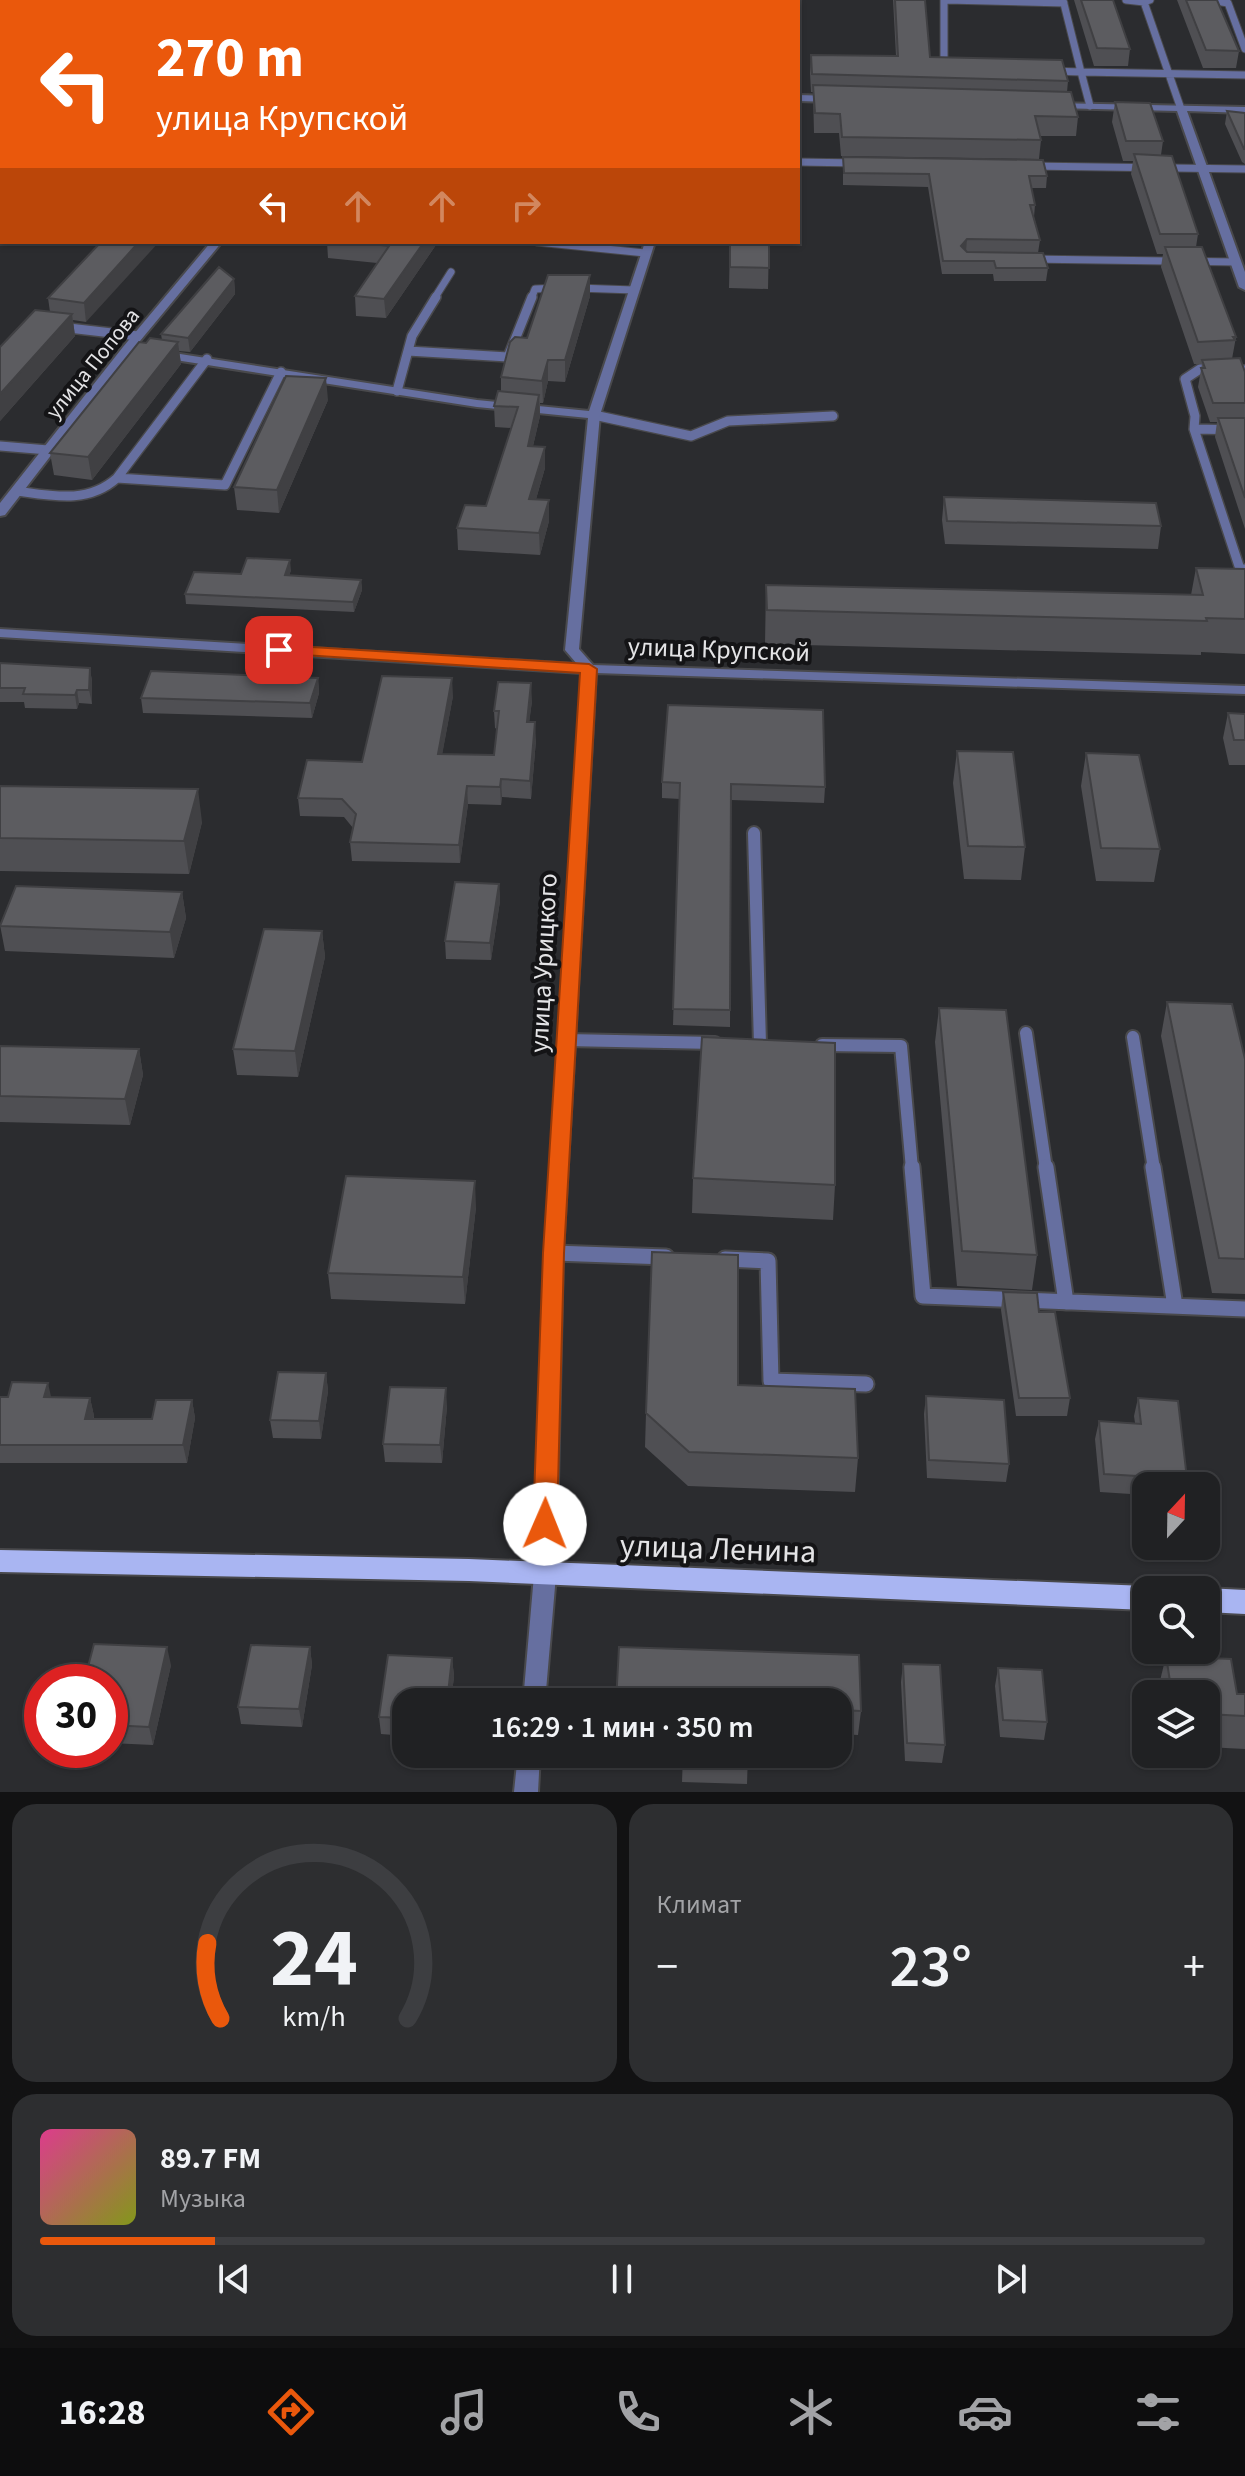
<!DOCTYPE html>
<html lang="ru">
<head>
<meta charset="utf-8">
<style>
	body { margin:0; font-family:"Source Sans 3",sans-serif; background:#2d2e30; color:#f1f3f6; height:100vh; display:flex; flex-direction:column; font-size:30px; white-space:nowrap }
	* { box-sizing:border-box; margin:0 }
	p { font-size:26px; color:#a2a3a6 }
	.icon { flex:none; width:44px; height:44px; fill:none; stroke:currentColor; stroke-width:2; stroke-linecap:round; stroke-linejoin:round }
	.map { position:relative; height:1792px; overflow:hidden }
	.drawer { display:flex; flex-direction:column; gap:12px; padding:12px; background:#121213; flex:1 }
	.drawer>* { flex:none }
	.guide { position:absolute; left:0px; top:0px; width:800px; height:244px; box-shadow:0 2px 6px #0004,0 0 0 2px #3d3e41; background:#ea580c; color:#fff; overflow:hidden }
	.needle { width:52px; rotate:22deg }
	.fabs { position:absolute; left:1132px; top:1472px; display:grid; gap:16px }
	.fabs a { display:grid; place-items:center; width:88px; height:88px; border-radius:16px; background:#202123; box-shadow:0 2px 6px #0004,0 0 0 2px #3d3e41; font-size:40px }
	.speed { position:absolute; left:24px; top:1664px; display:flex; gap:16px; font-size:40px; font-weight:700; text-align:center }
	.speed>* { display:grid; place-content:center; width:104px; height:104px; border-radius:50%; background:#202123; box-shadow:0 2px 6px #0004,0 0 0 2px #3d3e41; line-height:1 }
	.speed .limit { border:12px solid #d22; background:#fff; color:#111 }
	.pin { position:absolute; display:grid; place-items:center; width:68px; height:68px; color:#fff; margin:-34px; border-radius:16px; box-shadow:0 4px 12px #0006 }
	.me { position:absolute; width:88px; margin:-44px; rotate:1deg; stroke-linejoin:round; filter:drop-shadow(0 0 6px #0008) }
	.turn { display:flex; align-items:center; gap:28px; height:168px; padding:0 24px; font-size:36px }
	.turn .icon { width:104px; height:104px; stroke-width:2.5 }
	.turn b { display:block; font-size:56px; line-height:68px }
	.lanes { display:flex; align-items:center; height:76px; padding:0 24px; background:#0003; justify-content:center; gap:40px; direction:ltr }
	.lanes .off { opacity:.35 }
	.big { font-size:60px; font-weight:600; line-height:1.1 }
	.drawer .card { flex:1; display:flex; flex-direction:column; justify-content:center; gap:12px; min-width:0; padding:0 28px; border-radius:24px; background:#2d2e30 }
	.drawer .dial { align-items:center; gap:0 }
	.dial svg { height:208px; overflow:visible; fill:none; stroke:#3d3e41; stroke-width:7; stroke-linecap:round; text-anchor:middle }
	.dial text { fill:#f1f3f6; stroke:none }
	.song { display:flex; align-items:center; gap:24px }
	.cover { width:96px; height:96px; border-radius:12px; background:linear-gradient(135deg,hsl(330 70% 55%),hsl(70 70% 35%)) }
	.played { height:8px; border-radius:4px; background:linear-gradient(90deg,#ea580c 15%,#3d3e41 15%) }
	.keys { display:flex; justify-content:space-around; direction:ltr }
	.heat { display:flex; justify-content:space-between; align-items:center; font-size:44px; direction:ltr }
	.drawer .tiles { flex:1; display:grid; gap:12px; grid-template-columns:1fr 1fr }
	.card:last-child { grid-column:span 2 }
	.trip { position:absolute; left:392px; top:1688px; width:460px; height:80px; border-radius:24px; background:#202123; box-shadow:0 2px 6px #0004,0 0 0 2px #3d3e41; font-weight:600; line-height:80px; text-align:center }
	.menu { display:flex; height:128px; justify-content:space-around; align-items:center; background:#0d0d0e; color:#a2a3a6 }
	.menu .icon { width:56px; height:56px }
	.menu .active { color:#ea580c }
	.menu b { font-size:36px; color:#f1f3f6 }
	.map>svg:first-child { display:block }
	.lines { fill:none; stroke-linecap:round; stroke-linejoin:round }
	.service-far3-casing { stroke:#49494c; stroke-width:9 }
	.service-far2-casing { stroke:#49494c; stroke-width:12 }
	.service-far1-casing { stroke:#49494c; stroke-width:16 }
	.service-casing { stroke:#49494c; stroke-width:19 }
	.minor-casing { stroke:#49494c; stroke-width:4 }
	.tertiary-casing { stroke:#49494c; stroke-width:4 }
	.primary-casing { stroke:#49494c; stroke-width:4 }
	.service-far3 { stroke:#666fa0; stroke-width:7 }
	.service-far2 { stroke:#666fa0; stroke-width:9 }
	.service-far1 { stroke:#666fa0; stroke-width:12 }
	.service { stroke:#666fa0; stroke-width:15 }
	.minor { fill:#666fa0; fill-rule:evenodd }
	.tertiary { fill:#666fa0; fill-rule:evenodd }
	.primary { fill:#a9b5f2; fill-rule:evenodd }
	.wall { fill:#4f4f53 }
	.shaded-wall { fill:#404043 }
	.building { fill:#5c5c60; stroke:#404043; stroke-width:2 }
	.route { fill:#ea580c; stroke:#983908; stroke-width:2 }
	.labels { text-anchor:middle; stroke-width:8; stroke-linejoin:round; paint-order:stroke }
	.far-street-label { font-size:22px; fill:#e4e4e6; stroke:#141416 }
	.street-label { font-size:26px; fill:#e4e4e6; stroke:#141416 }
	.near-street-label { font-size:32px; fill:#e4e4e6; stroke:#141416 }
</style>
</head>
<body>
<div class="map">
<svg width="1245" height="1792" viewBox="0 0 1245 1792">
	<rect width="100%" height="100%" fill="#2b2c2f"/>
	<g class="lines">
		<defs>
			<path id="service-far3" d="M944,0V69H948
				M947,0L1064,3
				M1126,0L1144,2
				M1150,0L1144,2L1181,109
				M1209,0L1228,3L1245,49
				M1050,71L1081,72L1063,0
				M1090,106L1081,72L1245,75
				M798,162L858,163
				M1028,166L1245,169
				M537,242L645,253
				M1029,259L1236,262
				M577,288L634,290
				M434,299L451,272
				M531,299L535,289L559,288"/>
			<path id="service-far2" d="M60,327L138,336
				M408,351L508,357L532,297
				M207,359L117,478L225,485L281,372
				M397,391L412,336L436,297
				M594,415L691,436L728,421L833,416
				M1194,429L1195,416L1185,379L1200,369L1245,370
				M1245,430L1194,429L1240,569H1245
				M0,446L48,450
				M17,491C53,496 88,504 117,478"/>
			<path id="service-far1" d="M754,833L760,1044
				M1026,1033L1046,1169
				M1133,1037L1154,1169
				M566,1040L715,1043
				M822,1045L901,1046L912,1169"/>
			<path id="service" d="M912,1167L923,1296L1245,1309
				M1046,1167L1066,1302
				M1153,1167L1175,1306
				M554,1253L666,1257
				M725,1259L768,1261L771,1381L866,1384"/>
			<path id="minor" d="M798,95L832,96L837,99L832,102L798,101Z
				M2,100V107L0,108V101Z
				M1052,103L1245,107V113L1187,111L1245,272V290L1239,287L1177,111L1055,108L1050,105Z
				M211,242H222L135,347L477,400L589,411L645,242H655L600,415L579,649L593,665L1245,686V694L596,673L563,1253L556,1575L553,1581L545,1584L537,1581L534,1575L545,1253L582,673L0,637V629L577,664L565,650L588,418L477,407L130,353L5,515L0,516V503L123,347Z"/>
			<path id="tertiary" d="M545,1566L553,1569L556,1575L545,1702H523L534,1575L537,1569Z
				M518,1754H540L538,1792H514Z"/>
			<path id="primary" d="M0,1550L469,1559L1146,1586L1156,1590H1146V1610L469,1581L0,1572Z
				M1206,1588L1245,1590V1614L1206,1612V1590H1201Z"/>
		</defs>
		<use href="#service-far3" class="service-far3-casing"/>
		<use href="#service-far2" class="service-far2-casing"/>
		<use href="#service-far1" class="service-far1-casing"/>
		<use href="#service" class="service-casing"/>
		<use href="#minor" class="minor-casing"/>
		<use href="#tertiary" class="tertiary-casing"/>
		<use href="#primary" class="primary-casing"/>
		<use href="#service-far3" class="service-far3"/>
		<use href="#service-far2" class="service-far2"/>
		<use href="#service-far1" class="service-far1"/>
		<use href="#service" class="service"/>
		<use href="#minor" class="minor"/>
		<use href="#tertiary" class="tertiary"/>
		<use href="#primary" class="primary"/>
	</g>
	<path class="wall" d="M893,0H925L930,57L1068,81L1067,92L1078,117L1076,136H1040L1041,140L1039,159L841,156L839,133H814L813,92H811L810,73L811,55L896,56Z
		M1074,0H1113L1130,49L1128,66H1094Z
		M1177,0H1217L1239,51L1236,68H1203Z
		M1115,102L1163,141L1161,155L1198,234L1196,247L1236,337L1232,359L1245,372V529L1215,437L1217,422H1210L1198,387L1202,364H1194L1161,267L1163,254H1157L1131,174L1133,161H1123L1112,122Z
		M1227,111L1245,113V164L1242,162L1225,124Z
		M843,157L1047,176L1046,188H1031L1035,205L1034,217L1040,240L1038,253L1048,268L1046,281H994L993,274H942L928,187L843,185Z
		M101,242L86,322L73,320L75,336L0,421V347L50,312L48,298Z
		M327,242H438L386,318L356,316L355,296L377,263L328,258Z
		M730,242H769L768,289L729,288Z
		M234,279L235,294L190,352L179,351L181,364L92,480L54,475L50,453L146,343L162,340L161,334Z
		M590,296L565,382L548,381L543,403H540V416L533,446L545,447V468L536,499L549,521L540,555L458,550L457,528L486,506L511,428L495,427L494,406L501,392V377L527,338Z
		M328,400L279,513L237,510L234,487Z
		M944,497L1161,526L1158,549L945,544L942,520Z
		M1196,568L1245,569V654L1201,652V655L765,644L766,585L1191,595Z
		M291,570L289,576L361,580L362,590L354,612L186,604L185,594L241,574Z
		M0,663L90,668L92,682V704L79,703L77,709L25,708L24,702H0Z
		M318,678L319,693L312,718L143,713L141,698Z
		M453,696L442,754L494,755L497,729L495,728L494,711L532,701L529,722L536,740L531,799L502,797L501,805L468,804L460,863L352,861L350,842L353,828L344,817L300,816L298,798L362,762Z
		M1228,713L1245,714V765H1229L1223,738Z
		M957,751L1025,847L1021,880L964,879L953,783Z
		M1086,753L1160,849L1154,882L1096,881L1081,786Z
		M662,782L825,787L824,803L731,800L730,1027L673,1025L680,799L662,798Z
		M0,786L202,822L189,874L0,871Z
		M499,884L500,901L491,960L446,959L445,941Z
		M182,892L186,918L174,958L5,951L0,925Z
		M322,931L325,957L298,1077L237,1075L233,1049Z
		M1167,1002L1245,1059V1294L1212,1293L1161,1036Z
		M939,1008L1037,1255L1032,1290L957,1286L935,1042Z
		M0,1046L139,1049L143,1075L130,1125L0,1122Z
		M693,1178L835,1185L833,1220L692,1213Z
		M476,1207L465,1304L331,1299L328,1273Z
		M1003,1292L1039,1312L1070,1398L1067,1416H1016L1001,1310Z
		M326,1373L328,1391L321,1439L273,1438L270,1420Z
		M738,1385L858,1458L855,1492L688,1486L645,1447L646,1413Z
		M926,1396L1009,1464L1006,1482L927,1478L924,1414Z
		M0,1397L90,1398L94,1416V1419H152L192,1400L195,1418L187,1463H0Z
		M1138,1398L1187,1479L1186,1486H1146V1495L1100,1492L1095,1439L1099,1421L1135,1423L1134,1416Z
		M447,1406L442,1463L385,1462L383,1444Z
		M310,1647L312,1665L302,1727L241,1724L238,1707Z
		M619,1647L859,1655L861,1711L858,1735L838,1734V1702H616Z
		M1166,1656L1237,1694H1245V1749L1206,1747V1694H1159L1158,1689Z
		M452,1658L454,1676L451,1702H406V1736L381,1734L379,1717Z
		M903,1664L945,1745L942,1763L905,1761L901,1682Z
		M171,1665L153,1745L110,1743V1682Z
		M998,1668L1047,1722L1044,1740L1000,1737L995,1686Z
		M683,1754H748L747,1784L682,1782Z"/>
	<path class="shaded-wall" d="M371,0H389L387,2H369Z
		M967,239L966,252L961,246Z
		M139,242H159L86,322L84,303Z
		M424,242H438L386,318L384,299Z
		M590,275V296L565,382V360Z
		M234,279L235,294L190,352L188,338Z
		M72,314L75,336L0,421V394Z
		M178,342L181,364L92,480L88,457Z
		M548,360V381L543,403L542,381Z
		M326,378L328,400L279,513L277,490Z
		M539,395L540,416L528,467V446Z
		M545,447V468L530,520L529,499Z
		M549,500V521L540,555L539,533Z
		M290,560L291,570L286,585L285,575Z
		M361,580L362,590L354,612L353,602Z
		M90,668L92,682V704L89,690Z
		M318,678L319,693L312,718L310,703Z
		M452,678L453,696L439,772L438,754Z
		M531,683L532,701L527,740V722Z
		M77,690L79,703L77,709L75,695Z
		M535,722L536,740L531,799L530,781Z
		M501,779L502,797L501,805L500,787Z
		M467,786L468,804L460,863L459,845Z
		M198,789L202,822L189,874L184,841Z
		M499,884L500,901L491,960L490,943Z
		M182,892L186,918L174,958L170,932Z
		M322,931L325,957L298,1077L295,1051Z
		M139,1049L143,1075L130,1125L125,1099Z
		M475,1181L476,1207L465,1304L463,1277Z
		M326,1373L328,1391L321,1439L319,1421Z
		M48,1383L52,1401L44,1397Z
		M446,1388L447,1406L442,1463L440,1445Z
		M90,1398L94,1416L89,1437L85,1419Z
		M192,1400L195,1418L187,1463L183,1445Z
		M167,1647L171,1665L153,1745L149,1727Z
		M310,1647L312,1665L302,1727L299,1709Z
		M452,1658L454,1676L451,1702H447Z"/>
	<path class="building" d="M135,0H181L178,2H132Z
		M340,0H371L369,2H338Z
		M430,0H454L464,1L428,2Z
		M652,0H690L689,2H651Z
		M895,0H925L930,57L1062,60L1068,81L812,74L811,55L898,56Z
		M1081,0H1113L1130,49L1097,48Z
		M1186,0H1217L1239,51L1206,50Z
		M813,85L1071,92L1078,117L1035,116L1041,140L842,137L840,114L815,113Z
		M1115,102L1150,103L1163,141H1126Z
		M1227,111L1245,113V149H1244Z
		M0,150L2,151V173L0,176Z
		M1134,154L1172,156L1198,234H1160Z
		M843,157L1043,160L1047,176H1029L1035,205H1030L1040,240L967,239L961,246L967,252L1043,253L1048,268H996L994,261H943L929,174L844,173Z
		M101,242H139L84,303L48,298Z
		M354,242H424L384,299L355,296L389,246Z
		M730,242H769V268L730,267Z
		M1165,247H1202L1236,337H1233L1235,340L1198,342Z
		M219,267L234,279L188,338L161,334Z
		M548,275H590L565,360H548L542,381L501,377L510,342L515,337L527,338Z
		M35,310L72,314L0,394V347Z
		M150,338L178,342L88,457L50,453L139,342L146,343Z
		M1240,358L1245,372V403H1213L1201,368H1205L1202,360Z
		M286,376L326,378L277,490L234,487Z
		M498,391L539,395L528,446L545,447L529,499L549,500L539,533L457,528L465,505L486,506L518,407L494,406Z
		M1218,418H1245V498Z
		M944,497L1156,503L1161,526L947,521Z
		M247,558L290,560L285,575L361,580L353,602L185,594L194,572L241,574Z
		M1196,568L1245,569V619L1206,618L1207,621L767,610L766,585L1203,595Z
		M0,663L90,668L89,690H77L75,695L23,694L25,688H0Z
		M151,671L318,678L310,703L141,698Z
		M382,676L452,678L438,754L494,755L499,711H494L498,682L531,683L527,722H535L530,781L501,779L500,787L467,786L459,845L350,842L356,814L342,799L298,798L307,760L362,762Z
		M668,705L823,710L825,787L731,784L730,1010L673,1009L680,783L662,782Z
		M1228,713L1245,714V740H1234Z
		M957,751L1013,752L1025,847L968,846Z
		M1086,753L1139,755L1160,849L1101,848Z
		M0,786L198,789L184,841L0,838Z
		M455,882L499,884L490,943L445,941Z
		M16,886L182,892L170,932L0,926Z
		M264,929L322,931L295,1051L233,1049Z
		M1167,1002L1232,1004L1245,1059V1259L1219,1258Z
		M939,1008L1006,1010L1037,1255L962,1251Z
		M702,1037L835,1043V1185L693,1178Z
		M0,1046L139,1049L125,1099L0,1096Z
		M346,1176L475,1181L463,1277L328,1273Z
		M652,1252L738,1255V1385L855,1389L858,1458L689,1452L646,1413Z
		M1003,1292L1037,1293L1039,1312H1055L1070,1398H1019Z
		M278,1372L326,1373L319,1421L270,1420Z
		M12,1382L48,1383L44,1397L90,1398L85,1419H152L156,1400H192L183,1445H0V1397H8Z
		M390,1387L446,1388L440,1445L383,1444Z
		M926,1396L1004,1400L1009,1464L929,1460Z
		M1138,1398L1178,1401L1187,1479L1104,1474L1099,1421L1141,1424Z
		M94,1644L167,1647L149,1727L110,1725V1682H84Z
		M251,1645L310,1647L299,1709L238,1707Z
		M619,1647L859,1655L861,1711L838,1710V1702H616Z
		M388,1655L452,1658L447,1702H406V1718L379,1717Z
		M1166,1656L1231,1659L1237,1694H1245V1716L1206,1714V1694H1172Z
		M903,1664L940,1665L945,1745L907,1743Z
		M998,1668L1042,1670L1047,1722L1003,1720Z
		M683,1754H748V1761L683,1758Z"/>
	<path class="route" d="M279,645L589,664L597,669L564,1253L557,1524L554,1531L545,1534L537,1531L533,1524L543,1253L580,673L273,653V647Z"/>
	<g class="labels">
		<g class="far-street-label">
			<text transform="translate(92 363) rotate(-51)" y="8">улица Попова</text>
		</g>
		<g class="street-label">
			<text transform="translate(719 649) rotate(2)" y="9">улица Крупской</text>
			<text transform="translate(543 963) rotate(-87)" y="9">улица Урицкого</text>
		</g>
		<g class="near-street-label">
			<text transform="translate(718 1548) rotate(2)" y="11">улица Ленина</text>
		</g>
	</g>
</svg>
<div class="fabs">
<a><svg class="needle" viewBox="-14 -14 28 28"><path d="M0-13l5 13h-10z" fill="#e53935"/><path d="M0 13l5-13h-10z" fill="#a2a3a6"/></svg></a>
<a><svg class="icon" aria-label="search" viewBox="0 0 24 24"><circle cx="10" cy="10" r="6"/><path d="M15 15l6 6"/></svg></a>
<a><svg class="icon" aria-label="layers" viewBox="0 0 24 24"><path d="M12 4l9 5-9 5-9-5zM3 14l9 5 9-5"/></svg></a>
</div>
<div class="speed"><div class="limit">30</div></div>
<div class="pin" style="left:279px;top:650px;background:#d93025"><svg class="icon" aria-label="arrive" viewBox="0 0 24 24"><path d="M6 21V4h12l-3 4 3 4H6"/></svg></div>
<svg class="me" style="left:545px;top:1524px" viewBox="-20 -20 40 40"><circle r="19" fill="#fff"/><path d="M0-13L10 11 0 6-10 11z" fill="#ea580c"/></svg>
<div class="trip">16:29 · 1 мин · 350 m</div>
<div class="guide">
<div class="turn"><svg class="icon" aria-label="left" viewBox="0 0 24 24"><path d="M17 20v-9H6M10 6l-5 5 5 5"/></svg><div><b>270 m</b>улица Крупской</div></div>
<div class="lanes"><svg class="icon" aria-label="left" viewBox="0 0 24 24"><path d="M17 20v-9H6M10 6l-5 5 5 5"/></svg><svg class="icon off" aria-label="ahead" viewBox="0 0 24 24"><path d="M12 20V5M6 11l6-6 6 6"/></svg><svg class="icon off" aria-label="ahead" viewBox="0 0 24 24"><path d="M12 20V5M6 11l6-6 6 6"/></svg><svg class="icon off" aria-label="right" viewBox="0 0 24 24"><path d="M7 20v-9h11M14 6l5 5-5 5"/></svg></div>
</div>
</div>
<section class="drawer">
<div class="tiles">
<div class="card dial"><svg viewBox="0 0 100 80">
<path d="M14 69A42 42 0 1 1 86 69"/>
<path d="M14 69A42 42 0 0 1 9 40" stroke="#ea580c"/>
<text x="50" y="56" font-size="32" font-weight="700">24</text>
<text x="50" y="72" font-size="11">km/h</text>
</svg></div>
<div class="card"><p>Климат</p>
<div class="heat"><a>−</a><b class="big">23°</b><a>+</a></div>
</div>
<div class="card">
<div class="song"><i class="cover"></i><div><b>89.7 FM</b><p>Музыка</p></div></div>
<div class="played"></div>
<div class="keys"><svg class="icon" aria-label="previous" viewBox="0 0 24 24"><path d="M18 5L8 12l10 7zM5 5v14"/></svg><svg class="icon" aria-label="pause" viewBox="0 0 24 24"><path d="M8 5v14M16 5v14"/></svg><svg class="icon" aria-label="next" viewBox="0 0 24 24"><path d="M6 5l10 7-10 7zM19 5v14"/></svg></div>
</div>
</div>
</section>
<nav class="menu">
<b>16:28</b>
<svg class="icon active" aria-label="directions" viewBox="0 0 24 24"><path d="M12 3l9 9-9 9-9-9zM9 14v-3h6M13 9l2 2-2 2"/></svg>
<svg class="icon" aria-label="music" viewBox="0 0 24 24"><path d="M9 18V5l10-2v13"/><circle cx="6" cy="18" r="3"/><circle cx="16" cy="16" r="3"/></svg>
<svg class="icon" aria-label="phone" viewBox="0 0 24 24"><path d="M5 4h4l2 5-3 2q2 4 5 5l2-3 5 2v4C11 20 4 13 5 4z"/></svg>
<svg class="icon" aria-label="climate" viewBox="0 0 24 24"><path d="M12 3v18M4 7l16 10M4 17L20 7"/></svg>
<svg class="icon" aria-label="car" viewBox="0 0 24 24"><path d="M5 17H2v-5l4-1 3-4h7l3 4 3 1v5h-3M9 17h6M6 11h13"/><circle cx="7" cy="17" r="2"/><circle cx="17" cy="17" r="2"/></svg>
<svg class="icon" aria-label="filters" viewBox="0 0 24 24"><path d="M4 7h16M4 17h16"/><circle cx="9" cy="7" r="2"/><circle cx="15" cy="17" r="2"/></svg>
</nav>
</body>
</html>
